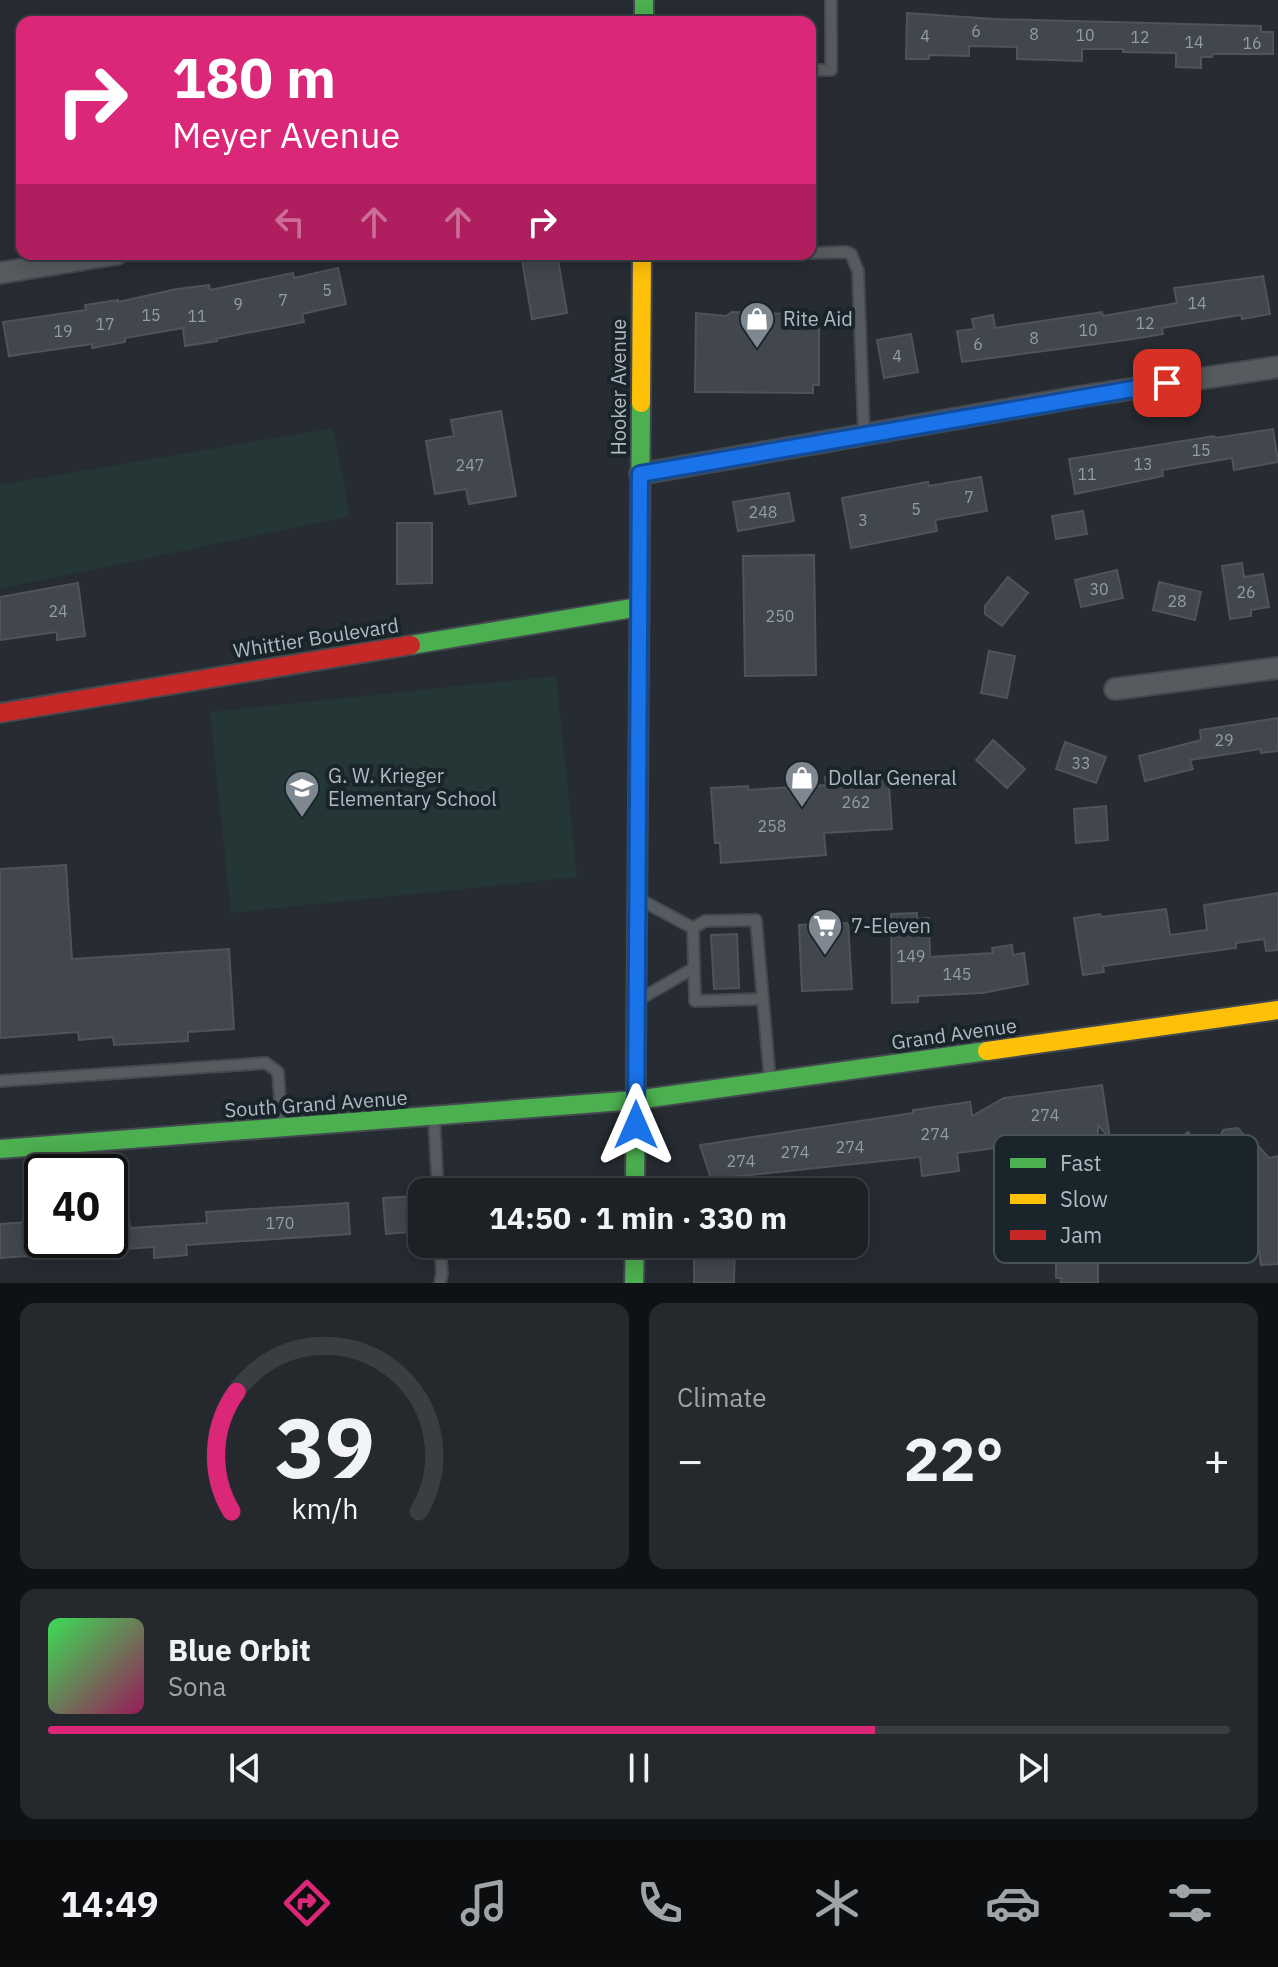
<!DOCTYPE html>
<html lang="en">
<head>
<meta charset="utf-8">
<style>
	body { margin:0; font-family:"IBM Plex Sans",sans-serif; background:#25292e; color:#f1f3f6; height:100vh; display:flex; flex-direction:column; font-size:30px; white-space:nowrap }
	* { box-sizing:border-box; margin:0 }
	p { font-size:26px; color:#a0a3a7 }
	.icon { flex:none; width:44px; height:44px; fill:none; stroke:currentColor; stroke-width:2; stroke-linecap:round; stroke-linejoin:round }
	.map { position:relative; height:1283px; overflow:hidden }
	.details { display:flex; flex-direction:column; gap:20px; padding:20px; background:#0f1215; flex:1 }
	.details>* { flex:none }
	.hud { position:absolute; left:16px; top:16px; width:800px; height:244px; border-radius:16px; box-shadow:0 4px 20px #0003,0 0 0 2px #3a3e43; background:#db2777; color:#fff; overflow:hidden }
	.speed { position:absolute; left:24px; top:1154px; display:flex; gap:16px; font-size:40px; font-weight:700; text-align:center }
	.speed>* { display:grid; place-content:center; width:104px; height:104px; border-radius:50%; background:#1c2126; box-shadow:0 4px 20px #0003,0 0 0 2px #3a3e43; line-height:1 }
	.speed .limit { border:4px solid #111; border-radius:12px; background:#fff; color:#111 }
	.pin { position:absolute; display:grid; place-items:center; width:68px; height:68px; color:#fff; margin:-34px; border-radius:16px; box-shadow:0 4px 12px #0006 }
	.me { position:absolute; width:88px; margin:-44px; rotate:0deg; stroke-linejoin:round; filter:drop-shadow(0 0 6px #0008) }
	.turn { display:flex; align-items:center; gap:28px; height:168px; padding:0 24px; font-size:36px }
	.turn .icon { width:104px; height:104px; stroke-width:2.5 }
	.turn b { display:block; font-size:56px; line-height:68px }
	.lanes { display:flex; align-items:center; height:76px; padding:0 24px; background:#0003; justify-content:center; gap:40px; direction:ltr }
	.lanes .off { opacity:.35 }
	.big { font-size:60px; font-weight:800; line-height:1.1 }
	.details .widget { flex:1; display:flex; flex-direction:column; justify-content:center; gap:12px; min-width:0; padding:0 28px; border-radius:16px; background:#25292e }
	.details .dial { align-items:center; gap:0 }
	.dial svg { height:208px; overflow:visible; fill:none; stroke:#3a3e43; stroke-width:7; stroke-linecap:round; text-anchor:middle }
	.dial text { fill:#f1f3f6; stroke:none }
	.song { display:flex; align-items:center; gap:24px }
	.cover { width:96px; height:96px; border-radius:12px; background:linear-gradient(135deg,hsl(130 70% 55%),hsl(330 70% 35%)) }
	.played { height:8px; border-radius:4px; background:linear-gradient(90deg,#db2777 70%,#3a3e43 70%) }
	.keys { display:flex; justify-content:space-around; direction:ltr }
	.heat { display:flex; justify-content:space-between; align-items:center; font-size:44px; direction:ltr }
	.details .tiles { flex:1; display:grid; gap:20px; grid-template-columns:1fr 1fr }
	.widget:last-child { grid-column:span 2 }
	.trip { position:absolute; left:408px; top:1178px; width:460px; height:80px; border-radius:16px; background:#1c2126; box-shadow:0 4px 20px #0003,0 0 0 2px #3a3e43; font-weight:800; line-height:80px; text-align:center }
	.tabs { display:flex; height:128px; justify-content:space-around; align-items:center; background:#0b0d0f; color:#a0a3a7 }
	.tabs .icon { width:56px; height:56px }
	.tabs .on { color:#db2777 }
	.tabs b { font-size:36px; color:#f1f3f6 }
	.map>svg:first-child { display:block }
	.green { fill:#243636 }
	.building { fill:#41474d; stroke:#4e5459; stroke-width:2 }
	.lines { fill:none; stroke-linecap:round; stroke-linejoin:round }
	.lane-casing { stroke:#43494f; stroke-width:14 }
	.street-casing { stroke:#43494f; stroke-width:24 }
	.fast-casing { stroke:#43494f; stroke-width:22 }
	.slow-casing { stroke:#43494f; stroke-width:22 }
	.jam-casing { stroke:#43494f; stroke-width:22 }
	.lane { stroke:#565b60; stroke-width:10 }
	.street { stroke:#565b60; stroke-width:20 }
	.fast { stroke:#4caf50; stroke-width:18 }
	.slow { stroke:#ffc107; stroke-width:18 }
	.jam { stroke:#c62828; stroke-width:18 }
	.route-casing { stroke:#114b97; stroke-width:20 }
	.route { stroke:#1a73e8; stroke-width:14 }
	.labels { text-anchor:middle; stroke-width:8; stroke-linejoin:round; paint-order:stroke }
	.number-label { font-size:16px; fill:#949da6 }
	.poi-label { font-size:20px; fill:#afbac3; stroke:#1a242b; text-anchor:start }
	.street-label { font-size:20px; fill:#afbac3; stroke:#1a242b }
	.key { fill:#1a242b; stroke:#475159; stroke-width:2 }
	.key-label { font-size:22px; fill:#afbac3 }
</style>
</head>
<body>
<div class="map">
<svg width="1278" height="1283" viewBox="0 0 1278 1283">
	<rect width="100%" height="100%" fill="#262c32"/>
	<path class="green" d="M333,428L350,516L0,589V485Z
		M556,676L577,877L231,913L210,712Z"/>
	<path class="building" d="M907,13L994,19L1261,26V32H1273V54H1213L1212,57H1201V68L1176,67V53L1123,52V49H1082V61L1017,59V47L969,46V56L929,55V59H906Z
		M521,254H557L567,313L532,319Z
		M338,268L346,304L302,314L304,322L216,339L217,341L185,346L183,328L125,338V342L92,348V344L9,356L3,322L86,310L85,305L118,300V302L177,289L209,285L210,290L293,273L294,278Z
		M1263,276L1270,314L1242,319L1241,315L1162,328L1163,334L1133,339L962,362L957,331L974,329L972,319L993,315L995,328L1102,312L1103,316L1177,303L1174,288Z
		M732,312L819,315V385H813V393L695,392L696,313L726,316Z
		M911,334L918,372L884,378L877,340Z
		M501,411L516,496L469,504L466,489L435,494L426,441L454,436L451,420Z
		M1273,429L1278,462L1234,470L1232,458L1162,470L1163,476L1075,494L1069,459L1214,436L1215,438Z
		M981,477L987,511L935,520L937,531L851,548L842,498L928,482L929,486Z
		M789,493L794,521L738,531L733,502Z
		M1083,511L1087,534L1056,539L1052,516Z
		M397,523H432V583L397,584Z
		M814,555L816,675L745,676L743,556Z
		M1242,563L1244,577L1263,574L1269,607L1251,610V616L1230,619L1222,566Z
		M1117,570L1123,598L1081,607L1075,580Z
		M1008,577L1028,593L1002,626L985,614V606Z
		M1159,582L1201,592L1195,620L1153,610Z
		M78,583L85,636L57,640V632L0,640V597Z
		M989,651L1015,656L1007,698L981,693Z
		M1278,718V751L1261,753L1260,749L1190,760L1193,769L1145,781L1139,756L1201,740L1200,730Z
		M993,740L1025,769L1007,788L976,760Z
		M1065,742L1106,757L1096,783L1056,769Z
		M888,772L892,829L824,833L826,855L721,863L720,843H715L711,788L748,786V790L826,785L825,777Z
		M1106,806L1108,840L1076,843L1074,809Z
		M66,865L72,959L229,949L234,1029L188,1032V1041L114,1045L113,1037L79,1040L78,1032L0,1038V869Z
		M1278,893V950L1266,951L1264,939L1236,943V948L1103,966L1104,972L1083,975L1074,918L1100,914L1101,917L1166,909L1170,935L1207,930L1204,905Z
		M917,913V919L929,918L930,957L993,953L992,948L1012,945L1013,955L1024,953L1028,984L983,993L918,996V1002L892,1003L891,914Z
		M848,923L852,989L802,991L799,925Z
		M737,934L739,988L714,989L711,935Z
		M1102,1085L1110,1139L1098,1125V1283H1061V1278H1056L1057,1140L957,1153L959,1171L922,1176L920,1157L711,1179L700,1145L913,1113V1110L970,1102L972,1116L1004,1098Z
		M1238,1128L1250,1143L1255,1142L1269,1158L1278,1156V1264L1261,1265L1259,1250L1232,1213L1223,1208L1210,1185L1199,1192L1195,1188L1187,1195L1184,1189L1175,1195L1170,1190L1161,1197L1138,1171L1188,1132L1196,1141L1201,1138L1213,1154L1223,1130Z
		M417,1196L420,1231L386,1234L383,1198Z
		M348,1203L350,1234L186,1245L187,1255L154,1258V1247L110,1250V1218L129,1217L130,1228L207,1223L206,1212Z
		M42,1221V1255L0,1258V1224Z
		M694,1244H735L734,1283H694Z"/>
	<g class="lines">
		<defs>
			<path id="lane" d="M810,70H831V0
				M810,253L846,252L851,254L858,271L864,434
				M644,255L708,254
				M639,899L693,928L694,968L640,999
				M693,928L705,921L756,920L770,1080
				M694,968L695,1001L763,999
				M0,1081L266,1063L278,1072L282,1127
				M434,1118L438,1192
				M440,1283L442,1274L440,1244"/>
			<path id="street" d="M0,273L117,254
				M640,474L1084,396L1278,367
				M1115,689L1278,668"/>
			<path id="fast" d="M644,0V22
				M411,645L639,607
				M0,1149L636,1100L987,1051
				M635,1192L641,403
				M634,1283L635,1244"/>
			<path id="slow" d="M641,403L642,254
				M987,1051L1278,1010"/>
			<path id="jam" d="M0,713L411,645"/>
		</defs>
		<use href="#lane" class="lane-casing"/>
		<use href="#street" class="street-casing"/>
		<use href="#fast" class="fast-casing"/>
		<use href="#slow" class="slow-casing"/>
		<use href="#jam" class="jam-casing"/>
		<use href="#lane" class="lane"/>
		<use href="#street" class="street"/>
		<use href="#fast" class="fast"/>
		<use href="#slow" class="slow"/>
		<use href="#jam" class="jam"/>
	</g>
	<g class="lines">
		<defs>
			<path id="route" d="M636,1125L640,474L1167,383"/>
		</defs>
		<use href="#route" class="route-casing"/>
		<use href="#route" class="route"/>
	</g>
	<defs>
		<symbol id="shop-pin" viewBox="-11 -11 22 30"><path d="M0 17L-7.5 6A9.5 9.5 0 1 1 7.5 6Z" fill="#7f8890" stroke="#1a242b"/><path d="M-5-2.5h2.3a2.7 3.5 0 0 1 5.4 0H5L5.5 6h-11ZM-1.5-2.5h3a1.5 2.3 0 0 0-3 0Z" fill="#fff"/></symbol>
		<symbol id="school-pin" viewBox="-11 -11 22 30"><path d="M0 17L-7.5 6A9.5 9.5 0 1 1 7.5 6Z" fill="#7f8890" stroke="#1a242b"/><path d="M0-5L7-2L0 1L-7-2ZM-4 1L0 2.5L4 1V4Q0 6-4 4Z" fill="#fff"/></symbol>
		<symbol id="supermarket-pin" viewBox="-11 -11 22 30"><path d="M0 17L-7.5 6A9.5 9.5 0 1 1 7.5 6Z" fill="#7f8890" stroke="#1a242b"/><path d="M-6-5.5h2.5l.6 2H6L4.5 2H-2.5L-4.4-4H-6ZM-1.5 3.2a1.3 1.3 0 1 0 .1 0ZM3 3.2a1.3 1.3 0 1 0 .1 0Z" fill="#fff"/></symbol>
	</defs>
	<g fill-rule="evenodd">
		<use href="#shop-pin" x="737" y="299" width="40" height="54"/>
		<use href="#shop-pin" x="782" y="758" width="40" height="54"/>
		<use href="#school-pin" x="282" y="768" width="40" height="54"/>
		<use href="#supermarket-pin" x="805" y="906" width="40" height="54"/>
	</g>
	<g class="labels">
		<g class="number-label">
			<text x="976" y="37">6</text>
			<text x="1034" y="40">8</text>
			<text x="1085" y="41">10</text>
			<text x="925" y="42">4</text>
			<text x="1140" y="43">12</text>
			<text x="1194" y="48">14</text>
			<text x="1252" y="49">16</text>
			<text x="327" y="296">5</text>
			<text x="283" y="306">7</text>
			<text x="1197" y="309">14</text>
			<text x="238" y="310">9</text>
			<text x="151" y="321">15</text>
			<text x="197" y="322">11</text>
			<text x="1145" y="329">12</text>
			<text x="105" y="330">17</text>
			<text x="1088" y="336">10</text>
			<text x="63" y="337">19</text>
			<text x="1034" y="344">8</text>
			<text x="978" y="350">6</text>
			<text x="897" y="362">4</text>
			<text x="1201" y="456">15</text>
			<text x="1143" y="470">13</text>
			<text x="470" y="471">247</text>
			<text x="1087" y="480">11</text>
			<text x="969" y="503">7</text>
			<text x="916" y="515">5</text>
			<text x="763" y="518">248</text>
			<text x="863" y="526">3</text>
			<text x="1099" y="595">30</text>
			<text x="1246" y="598">26</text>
			<text x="1177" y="607">28</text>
			<text x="58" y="617">24</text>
			<text x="780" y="622">250</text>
			<text x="1224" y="746">29</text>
			<text x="1081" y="769">33</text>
			<text x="856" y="808">262</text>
			<text x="772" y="832">258</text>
			<text x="911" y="962">149</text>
			<text x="957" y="980">145</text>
			<text x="1045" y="1121">274</text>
			<text x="935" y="1140">274</text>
			<text x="850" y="1153">274</text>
			<text x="795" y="1158">274</text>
			<text x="741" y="1167">274</text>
			<text x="280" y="1229">170</text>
		</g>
		<g class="poi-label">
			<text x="783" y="326">Rite Aid</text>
			<text x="328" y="783">G. W. Krieger<tspan x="328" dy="23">Elementary School</tspan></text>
			<text x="828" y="785">Dollar General</text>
			<text x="851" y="933">7-Eleven</text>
		</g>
		<g class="street-label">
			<text transform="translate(619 387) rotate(-90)" y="7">Hooker Avenue</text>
			<text transform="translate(316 638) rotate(-9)" y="7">Whittier Boulevard</text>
			<text transform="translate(954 1034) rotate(-8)" y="7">Grand Avenue</text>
			<text transform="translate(316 1104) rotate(-4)" y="7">South Grand Avenue</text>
		</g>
	</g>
	<rect x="994" y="1135" width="264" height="128" rx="12" class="key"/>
	<rect x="1010" y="1158" width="36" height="10" fill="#4caf50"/>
	<rect x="1010" y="1194" width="36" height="10" fill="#ffc107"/>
	<rect x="1010" y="1230" width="36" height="10" fill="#c62828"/>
	<g class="key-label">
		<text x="1060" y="1171">Fast</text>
		<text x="1060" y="1207">Slow</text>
		<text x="1060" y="1243">Jam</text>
	</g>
</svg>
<div class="speed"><div class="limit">40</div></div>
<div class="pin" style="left:1167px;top:383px;background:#d93025"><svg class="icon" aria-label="arrive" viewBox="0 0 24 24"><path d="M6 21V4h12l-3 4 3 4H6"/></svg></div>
<svg class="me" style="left:636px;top:1125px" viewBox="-20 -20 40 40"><path d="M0-17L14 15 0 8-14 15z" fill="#1a73e8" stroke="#fff" stroke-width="4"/></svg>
<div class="trip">14:50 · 1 min · 330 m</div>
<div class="hud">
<div class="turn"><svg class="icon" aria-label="right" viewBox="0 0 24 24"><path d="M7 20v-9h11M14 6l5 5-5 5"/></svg><div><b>180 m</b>Meyer Avenue</div></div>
<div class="lanes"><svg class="icon off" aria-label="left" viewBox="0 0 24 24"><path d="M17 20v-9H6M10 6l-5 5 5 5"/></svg><svg class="icon off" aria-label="ahead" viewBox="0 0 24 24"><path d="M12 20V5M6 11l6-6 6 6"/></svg><svg class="icon off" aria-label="ahead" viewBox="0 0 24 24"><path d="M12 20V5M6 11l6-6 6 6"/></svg><svg class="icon" aria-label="right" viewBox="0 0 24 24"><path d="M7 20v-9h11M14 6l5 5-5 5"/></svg></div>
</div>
</div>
<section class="details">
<div class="tiles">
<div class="widget dial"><svg viewBox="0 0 100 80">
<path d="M14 69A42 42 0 1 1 86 69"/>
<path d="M14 69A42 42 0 0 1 16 23" stroke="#db2777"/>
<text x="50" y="56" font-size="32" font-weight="700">39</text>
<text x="50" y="72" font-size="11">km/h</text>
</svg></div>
<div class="widget"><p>Climate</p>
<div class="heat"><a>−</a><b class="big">22°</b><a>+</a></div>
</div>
<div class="widget">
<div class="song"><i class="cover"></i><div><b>Blue Orbit</b><p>Sona</p></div></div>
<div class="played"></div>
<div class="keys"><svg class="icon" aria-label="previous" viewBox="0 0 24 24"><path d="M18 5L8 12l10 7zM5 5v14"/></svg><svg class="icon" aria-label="pause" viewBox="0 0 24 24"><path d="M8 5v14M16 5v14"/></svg><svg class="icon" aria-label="next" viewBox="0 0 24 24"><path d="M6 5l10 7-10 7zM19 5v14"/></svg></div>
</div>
</div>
</section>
<nav class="tabs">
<b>14:49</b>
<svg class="icon on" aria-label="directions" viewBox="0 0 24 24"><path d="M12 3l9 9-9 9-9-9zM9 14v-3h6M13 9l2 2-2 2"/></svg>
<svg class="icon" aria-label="music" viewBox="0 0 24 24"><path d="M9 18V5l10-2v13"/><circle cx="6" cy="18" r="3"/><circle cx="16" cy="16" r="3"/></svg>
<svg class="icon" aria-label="phone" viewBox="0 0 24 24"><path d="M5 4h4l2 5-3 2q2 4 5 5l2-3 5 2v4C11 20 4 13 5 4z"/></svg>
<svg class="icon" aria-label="climate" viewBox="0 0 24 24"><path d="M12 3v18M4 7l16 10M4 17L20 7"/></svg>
<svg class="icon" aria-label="car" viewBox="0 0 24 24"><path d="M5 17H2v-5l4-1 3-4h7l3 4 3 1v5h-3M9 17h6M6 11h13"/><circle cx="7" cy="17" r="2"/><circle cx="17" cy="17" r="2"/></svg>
<svg class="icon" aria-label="filters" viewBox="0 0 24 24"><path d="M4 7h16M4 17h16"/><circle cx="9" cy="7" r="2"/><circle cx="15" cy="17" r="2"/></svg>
</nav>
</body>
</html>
